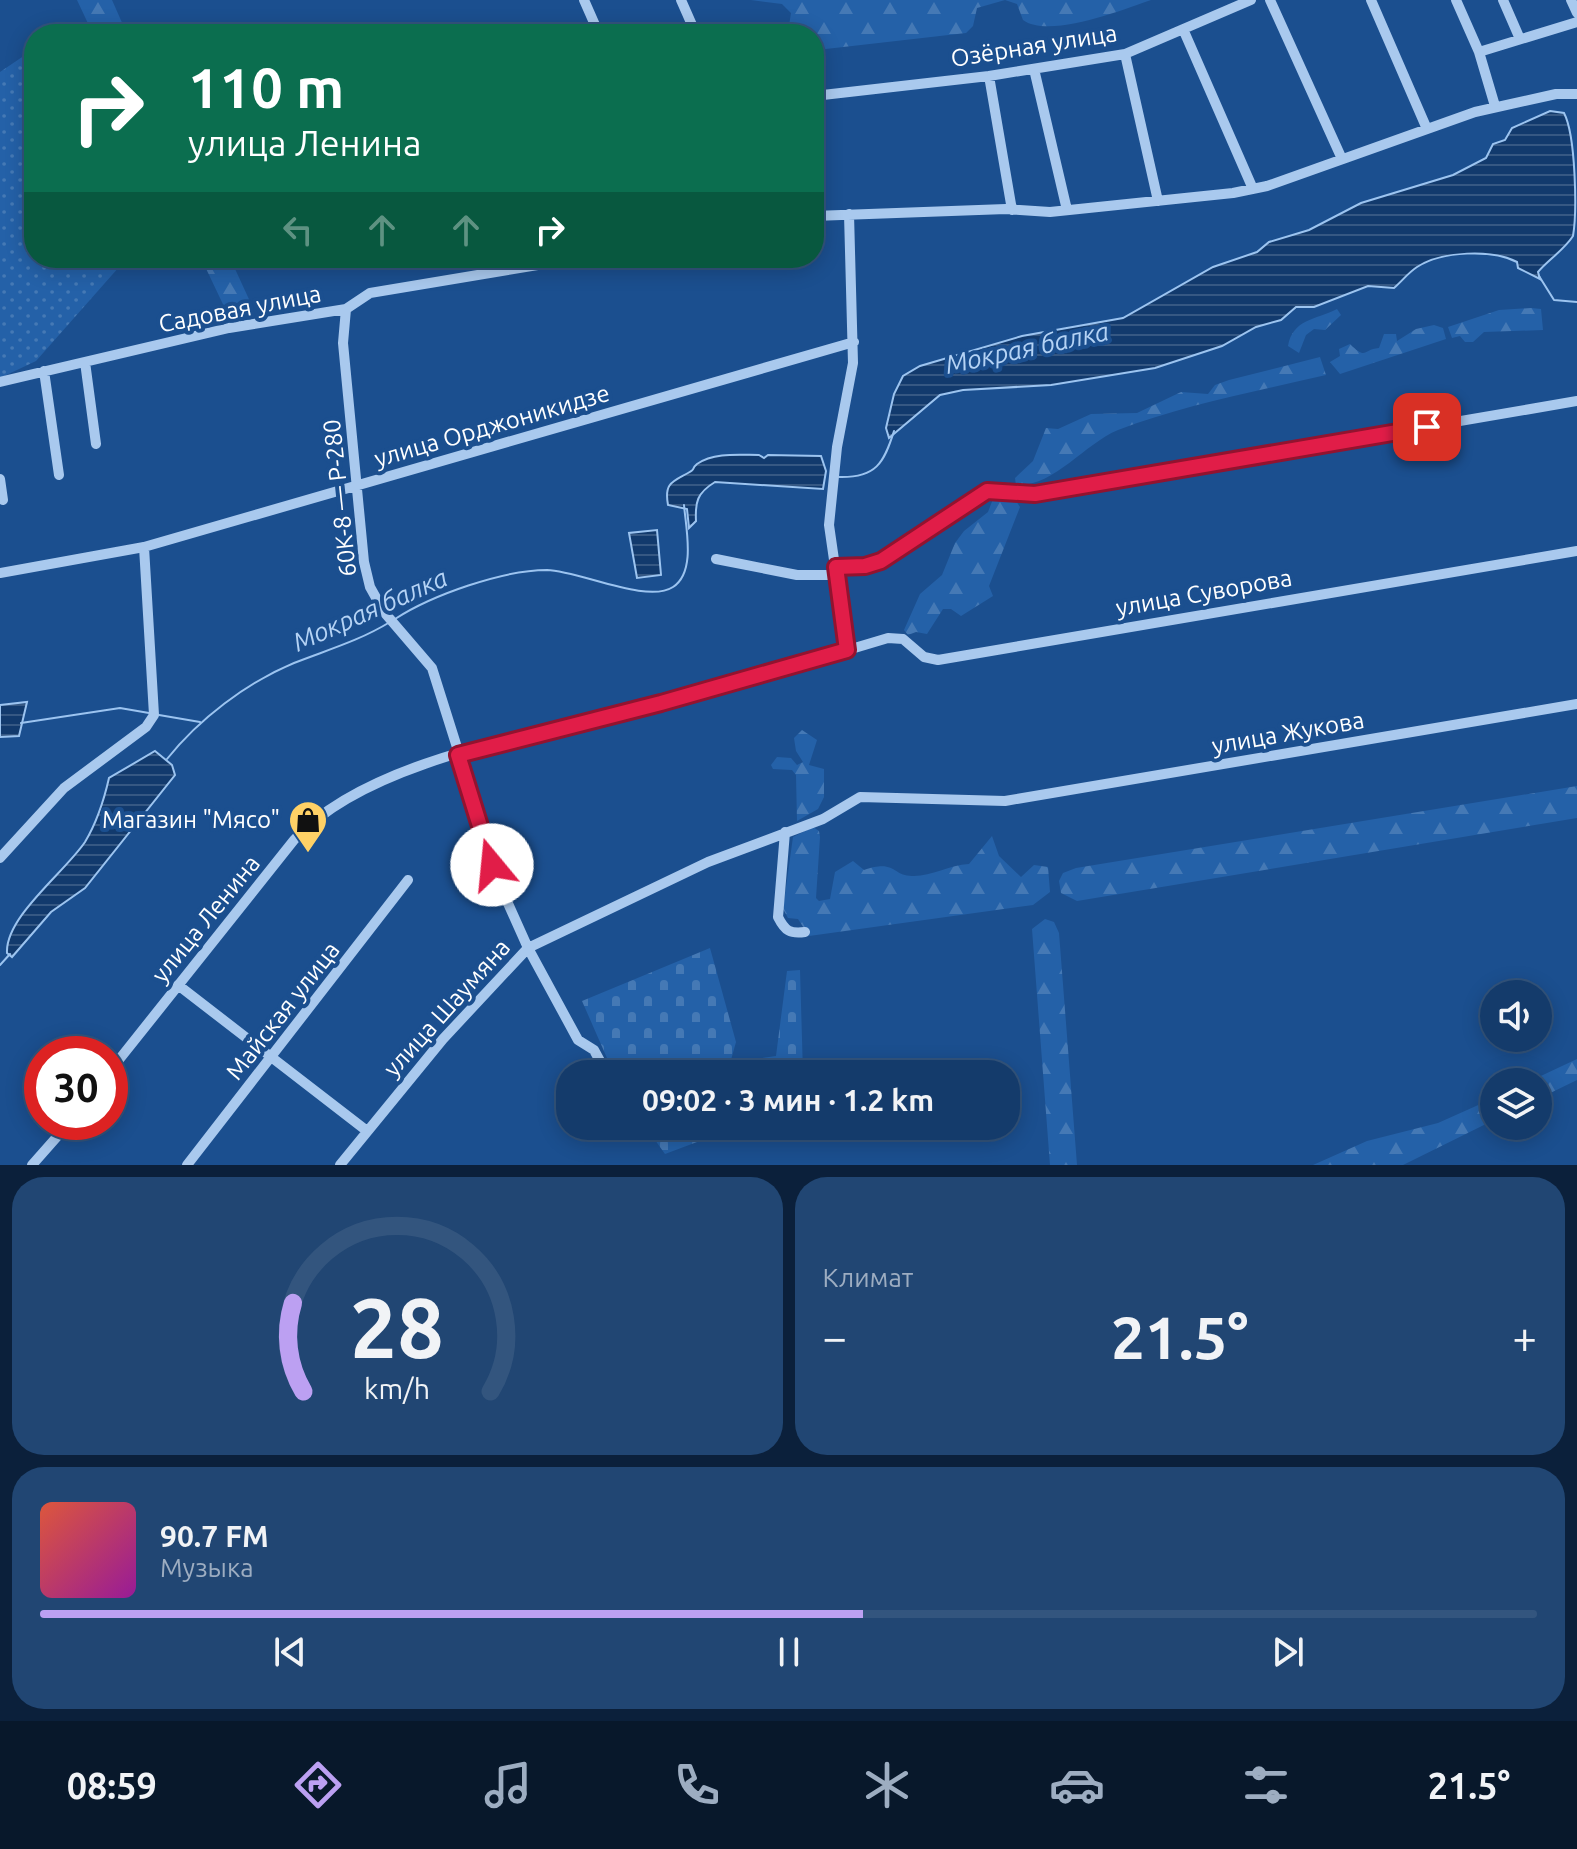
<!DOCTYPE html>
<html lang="ru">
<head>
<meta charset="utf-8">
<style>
	body { margin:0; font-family:Ubuntu,sans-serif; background:#214673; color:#f1f3f6; height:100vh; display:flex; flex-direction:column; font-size:30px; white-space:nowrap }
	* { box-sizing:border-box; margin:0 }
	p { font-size:26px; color:#9dadc1 }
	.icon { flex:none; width:44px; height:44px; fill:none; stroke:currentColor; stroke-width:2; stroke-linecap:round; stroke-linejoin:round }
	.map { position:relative; height:1165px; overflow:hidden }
	.details { display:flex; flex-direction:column; gap:12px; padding:12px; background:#0b203b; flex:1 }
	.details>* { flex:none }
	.guide { position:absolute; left:24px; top:24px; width:800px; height:244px; border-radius:32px; box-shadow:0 4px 20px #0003,0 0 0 2px #33557e; background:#0b6e4f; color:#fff; overflow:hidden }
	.fabs { position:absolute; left:1480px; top:980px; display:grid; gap:16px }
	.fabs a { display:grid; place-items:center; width:72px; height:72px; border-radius:50%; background:#143b6b; box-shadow:0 4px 20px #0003,0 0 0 2px #33557e; font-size:40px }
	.speed { position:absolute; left:24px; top:1036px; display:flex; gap:16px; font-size:40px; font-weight:700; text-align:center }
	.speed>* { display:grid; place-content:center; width:104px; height:104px; border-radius:50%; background:#143b6b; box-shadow:0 4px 20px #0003,0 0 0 2px #33557e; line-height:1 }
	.speed .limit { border:12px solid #d22; background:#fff; color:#111 }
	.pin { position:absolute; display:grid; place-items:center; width:68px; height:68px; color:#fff; margin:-34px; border-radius:16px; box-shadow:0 4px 12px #0006 }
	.me { position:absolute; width:88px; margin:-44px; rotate:343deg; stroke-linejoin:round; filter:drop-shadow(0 0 6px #0008) }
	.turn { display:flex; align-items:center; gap:28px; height:168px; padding:0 32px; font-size:36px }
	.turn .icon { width:104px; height:104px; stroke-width:2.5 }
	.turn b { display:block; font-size:56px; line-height:68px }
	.lanes { display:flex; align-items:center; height:76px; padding:0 32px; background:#0003; justify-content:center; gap:40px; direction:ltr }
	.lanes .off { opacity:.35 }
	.big { font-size:60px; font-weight:700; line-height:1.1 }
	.details .tile { flex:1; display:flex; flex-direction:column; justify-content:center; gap:12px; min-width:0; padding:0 28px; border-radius:32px; background:#214673 }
	.details .dial { align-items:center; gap:0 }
	.dial svg { height:208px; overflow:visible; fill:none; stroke:#33557e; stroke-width:7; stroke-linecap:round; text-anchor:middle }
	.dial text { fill:#f1f3f6; stroke:none }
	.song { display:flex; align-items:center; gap:24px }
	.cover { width:96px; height:96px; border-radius:12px; background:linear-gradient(135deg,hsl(10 70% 55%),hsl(300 70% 35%)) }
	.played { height:8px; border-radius:4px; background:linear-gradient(90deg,#bca0f2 55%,#33557e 55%) }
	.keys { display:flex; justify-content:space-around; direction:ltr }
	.heat { display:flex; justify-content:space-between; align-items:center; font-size:44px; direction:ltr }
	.details .tiles { flex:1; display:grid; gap:12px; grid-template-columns:1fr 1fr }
	.tile:last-child { grid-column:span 2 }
	.trip { position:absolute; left:556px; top:1060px; width:464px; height:80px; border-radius:32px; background:#143b6b; box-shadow:0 4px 20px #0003,0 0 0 2px #33557e; font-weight:700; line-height:80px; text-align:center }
	.menu { display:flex; height:128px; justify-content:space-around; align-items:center; background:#08182b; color:#9dadc1 }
	.menu .icon { width:56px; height:56px }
	.menu .current { color:#bca0f2 }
	.menu b { font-size:36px; color:#f1f3f6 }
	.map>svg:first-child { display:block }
	.grass { fill:url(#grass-dots) }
	.forest { fill:url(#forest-firs) }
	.cemetery { fill:url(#cemetery-stones) }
	.water { fill:url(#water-rules); stroke:#9cc4f0; stroke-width:2 }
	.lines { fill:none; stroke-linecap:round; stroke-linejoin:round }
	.stream { stroke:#9cc4f0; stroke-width:2 }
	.minor { stroke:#a9c9ee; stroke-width:10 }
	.route-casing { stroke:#92132f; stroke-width:20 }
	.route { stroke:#e11d48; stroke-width:14 }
	.labels { text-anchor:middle; stroke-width:8; stroke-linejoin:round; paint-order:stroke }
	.street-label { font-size:24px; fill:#fff; stroke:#1b4f8f }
	.poi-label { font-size:24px; fill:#fff; stroke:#1b4f8f; text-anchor:end }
	.water-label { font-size:26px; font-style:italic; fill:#b5d3f5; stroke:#1b4f8f }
</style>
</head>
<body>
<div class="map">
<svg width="1577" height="1165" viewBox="0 0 1577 1165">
	<defs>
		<pattern id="grass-dots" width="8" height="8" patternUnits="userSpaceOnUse" patternTransform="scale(2)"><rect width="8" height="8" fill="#2461a8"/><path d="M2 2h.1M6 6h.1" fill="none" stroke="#4579b5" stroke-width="1.8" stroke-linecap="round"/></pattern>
		<pattern id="forest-firs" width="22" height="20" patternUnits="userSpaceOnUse" patternTransform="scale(2)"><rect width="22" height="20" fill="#2461a8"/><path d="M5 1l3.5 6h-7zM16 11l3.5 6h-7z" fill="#4579b5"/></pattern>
		<pattern id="cemetery-stones" width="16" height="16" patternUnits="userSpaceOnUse" patternTransform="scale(2)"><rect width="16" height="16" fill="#2461a8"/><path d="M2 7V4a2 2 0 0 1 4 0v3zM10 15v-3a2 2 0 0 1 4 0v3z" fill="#4579b5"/></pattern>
		<pattern id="water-rules" width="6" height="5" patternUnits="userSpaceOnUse" patternTransform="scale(2)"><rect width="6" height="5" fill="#123a6d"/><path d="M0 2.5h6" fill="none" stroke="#365883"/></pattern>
	</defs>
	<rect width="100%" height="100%" fill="#1b4f8f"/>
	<path class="grass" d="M34,49V258H127L36,361L0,378V72Z"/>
	<path class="forest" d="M77,0H112L127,34H93Z
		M751,0H1151C1122,10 1049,39 1023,20L1017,4L1005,0L977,8L973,26L966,33L817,50L814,54V34H772L789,26L791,13L782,4Z
		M201,258H230L253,308L230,319Z
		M1531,308L1541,309L1543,330L1484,332L1473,342H1465L1460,336L1452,338L1448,327L1499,310Z
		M1337,309L1341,315L1325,330L1314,329L1306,335L1299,353L1288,346C1293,319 1315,320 1337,309Z
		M1434,325L1443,328L1446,339L1340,374L1330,362L1340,356L1339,349L1350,344C1367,361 1363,349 1379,348L1384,334H1396L1397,341L1416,329Z
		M1320,357L1326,375C1258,391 1183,405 1118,430C1084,444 1054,487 1016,485L1015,478L1033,461L1046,428L1058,429L1091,414L1137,413L1181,392L1208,394L1215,385L1229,380Z
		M1001,495L1014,498L1020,507L989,586L993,596L961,616L951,609H943L927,634L916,632L908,635L904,630L920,594L942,575L955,543L964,531L988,512L993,499Z
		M802,730L817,740L809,765L824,769V797L818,809L797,821L796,775L792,770L773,769L771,765L777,757L791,758L797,765L803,762L796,751L794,738Z
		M1577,786V818L1077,901L1061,893L1059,881L1063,873L1076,868Z
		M813,827L819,831L820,837L816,898L819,901L830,899L835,872L853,861L864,870C896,859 892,876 912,876C930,877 949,865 969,864L992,836L999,856L1021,877L1034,865L1048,867L1050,892L1033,905L809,936L798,919L788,918L783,909L793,837Z
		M1045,919L1054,922L1059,933L1077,1165H1050L1032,929Z
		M1577,1059V1080L1538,1099V1082H1528Z
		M1494,1098V1120L1403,1165H1313L1367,1141L1438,1123Z"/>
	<path class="cemetery" d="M710,948L736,1042L727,1074H614L582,1001Z
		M800,970L803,1074H752L749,1060L776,1056L787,971Z
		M645,1126H707L697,1142L665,1154Z"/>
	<path class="water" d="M1550,111L1564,113C1576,136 1577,213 1573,236C1564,250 1548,260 1538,272L1540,279L1518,268L1517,262C1492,249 1442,251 1417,267C1409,272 1402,281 1394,288L1368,286L1314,307H1296L1281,320L1256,327L1222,346L1155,368L1051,385L963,390L940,395L889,438L886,428L894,394L903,376L920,366L1022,336L1123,318L1213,267L1257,252L1269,242L1309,230L1361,203L1453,175L1486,158L1493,144L1505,140L1512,128Z
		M759,455L764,458L768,455L821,456L826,471L823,489L715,482C697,493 695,502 696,521L689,528L687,509L668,505C664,483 672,482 688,473C697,468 690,470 697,464C714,452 740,455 759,455Z
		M657,530L661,575L637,578L629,533Z
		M27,702L19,736L0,737V705Z
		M155,751L172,765L175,775L85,888L51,912L12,957L7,953C5,917 65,872 85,842C97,822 104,800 109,778Z"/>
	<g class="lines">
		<path class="stream" d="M1539,276L1554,300L1577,302
			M839,477C876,478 884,463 894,431
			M395,619C432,595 503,570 547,570C580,571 647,604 673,587C696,572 686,529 684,505
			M159,715L200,722
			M21,723L120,708L149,713
			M167,759C199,719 246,683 294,663C327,650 359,641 390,622
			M0,965L10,954"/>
		<path class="minor" d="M584,0L599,34
			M681,0L696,34
			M1270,0L1342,159
			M1371,0L1427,129
			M1456,0L1479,52L1495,106
			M1503,0L1520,39
			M1571,0L1577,13
			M1183,29L1253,189
			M1479,52L1577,22
			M1125,54L1158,201
			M1034,69L1067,210
			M989,76L1012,210
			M814,96L989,76L1125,54L1251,0
			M814,216L1006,209L1050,212L1233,193L1267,186L1475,112L1556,94H1577
			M346,309L343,343L364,562L370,587L384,612L432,668L502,890L528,948L578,1040L594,1050L607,1074
			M85,362L96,444
			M44,371L59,475
			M0,382L229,328L346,309L370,293L580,258
			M0,479L3,500
			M716,559L797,575H837
			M836,567L865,566L881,561L987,491L1035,494L1577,401
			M0,573L144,547L854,342
			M847,650L829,525L837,447L853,363L849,214
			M785,832L778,917C785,931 790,934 805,932
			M0,858L64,788L146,727L154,715L144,547
			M178,985L367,1131
			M110,1071L294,840C370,756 552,732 660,704C736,683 812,661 888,638L903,639L924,657L938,660L1577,551
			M32,1165L70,1122
			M187,1165L408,880
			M340,1165L443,1039L528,948L708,862L823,819L860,797L1005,801L1577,704"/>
	</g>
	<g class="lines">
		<defs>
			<path id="route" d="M492,865L458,755L661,703L847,650L836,567L865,566L881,561L987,491L1035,494L1427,427"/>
		</defs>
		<use href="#route" class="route-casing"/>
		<use href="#route" class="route"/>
	</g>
	<defs>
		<symbol id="shop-pin" viewBox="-11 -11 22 30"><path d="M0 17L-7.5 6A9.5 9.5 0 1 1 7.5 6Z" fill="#ffd166" stroke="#1b4f8f"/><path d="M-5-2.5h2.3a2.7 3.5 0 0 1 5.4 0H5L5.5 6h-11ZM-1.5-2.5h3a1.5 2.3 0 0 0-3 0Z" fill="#111"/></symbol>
	</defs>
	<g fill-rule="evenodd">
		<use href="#shop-pin" x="286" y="798" width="44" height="60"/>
	</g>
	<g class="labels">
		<g class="street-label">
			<text transform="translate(1034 46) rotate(-9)" y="8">Озёрная улица</text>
			<text transform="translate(240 309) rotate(-11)" y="8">Садовая улица</text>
			<text transform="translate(492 426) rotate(-16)" y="8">улица Орджоникидзе</text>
			<text transform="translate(340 498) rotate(-96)" y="8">60К-8 — Р-280</text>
			<text transform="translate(1204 593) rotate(-10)" y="8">улица Суворова</text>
			<text transform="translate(1288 733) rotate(-10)" y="8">улица Жукова</text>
			<text transform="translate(206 919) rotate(-51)" y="8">улица Ленина</text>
			<text transform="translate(447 1008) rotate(-48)" y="8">улица Шаумяна</text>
			<text transform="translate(283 1011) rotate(-52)" y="8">Майская улица</text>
		</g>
		<g class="poi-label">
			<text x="280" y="828">Магазин "Мясо"</text>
		</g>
		<g class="water-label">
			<text transform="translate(1027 348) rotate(-12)" y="9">Мокрая балка</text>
			<text transform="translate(370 610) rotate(-24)" y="9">Мокрая балка</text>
		</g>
	</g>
</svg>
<div class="fabs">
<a><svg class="icon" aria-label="sound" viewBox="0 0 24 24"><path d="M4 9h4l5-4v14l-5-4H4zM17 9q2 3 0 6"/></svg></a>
<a><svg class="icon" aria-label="layers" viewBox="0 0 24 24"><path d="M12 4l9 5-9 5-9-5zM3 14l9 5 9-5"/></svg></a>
</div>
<div class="speed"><div class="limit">30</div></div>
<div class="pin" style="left:1427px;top:427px;background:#d93025"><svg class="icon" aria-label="arrive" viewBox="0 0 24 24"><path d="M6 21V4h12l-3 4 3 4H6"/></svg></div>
<svg class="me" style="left:492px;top:865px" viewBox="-20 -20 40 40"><circle r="19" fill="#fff"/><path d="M0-13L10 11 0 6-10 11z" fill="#e11d48"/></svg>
<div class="trip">09:02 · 3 мин · 1.2 km</div>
<div class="guide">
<div class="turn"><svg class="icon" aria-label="right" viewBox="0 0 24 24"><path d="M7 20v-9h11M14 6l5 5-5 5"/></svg><div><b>110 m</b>улица Ленина</div></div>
<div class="lanes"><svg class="icon off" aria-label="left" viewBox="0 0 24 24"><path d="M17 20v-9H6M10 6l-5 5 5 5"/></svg><svg class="icon off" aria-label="ahead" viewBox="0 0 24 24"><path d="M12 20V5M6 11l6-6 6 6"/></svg><svg class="icon off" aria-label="ahead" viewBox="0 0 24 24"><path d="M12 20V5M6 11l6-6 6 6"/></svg><svg class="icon" aria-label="right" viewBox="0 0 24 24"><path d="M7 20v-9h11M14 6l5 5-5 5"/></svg></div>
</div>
</div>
<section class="details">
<div class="tiles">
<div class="tile dial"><svg viewBox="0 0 100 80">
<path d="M14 69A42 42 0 1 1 86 69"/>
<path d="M14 69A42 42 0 0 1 10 35" stroke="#bca0f2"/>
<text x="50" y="56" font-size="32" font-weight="700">28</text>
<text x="50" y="72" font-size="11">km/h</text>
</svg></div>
<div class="tile"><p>Климат</p>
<div class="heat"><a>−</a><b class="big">21.5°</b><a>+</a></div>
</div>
<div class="tile">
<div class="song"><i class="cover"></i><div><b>90.7 FM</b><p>Музыка</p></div></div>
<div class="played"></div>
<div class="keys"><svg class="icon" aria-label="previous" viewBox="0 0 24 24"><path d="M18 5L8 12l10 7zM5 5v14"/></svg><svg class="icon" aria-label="pause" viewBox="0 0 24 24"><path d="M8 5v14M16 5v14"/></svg><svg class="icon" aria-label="next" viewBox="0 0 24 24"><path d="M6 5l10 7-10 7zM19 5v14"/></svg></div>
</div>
</div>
</section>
<nav class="menu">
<b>08:59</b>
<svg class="icon current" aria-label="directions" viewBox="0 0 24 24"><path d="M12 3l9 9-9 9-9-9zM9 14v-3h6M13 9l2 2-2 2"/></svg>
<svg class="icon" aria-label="music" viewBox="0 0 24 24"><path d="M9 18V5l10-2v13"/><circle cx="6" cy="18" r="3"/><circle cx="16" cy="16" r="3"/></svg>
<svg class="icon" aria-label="phone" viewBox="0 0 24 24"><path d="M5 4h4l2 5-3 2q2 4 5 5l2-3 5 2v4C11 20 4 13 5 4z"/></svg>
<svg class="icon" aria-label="climate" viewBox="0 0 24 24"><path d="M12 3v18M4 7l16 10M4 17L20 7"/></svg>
<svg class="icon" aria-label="car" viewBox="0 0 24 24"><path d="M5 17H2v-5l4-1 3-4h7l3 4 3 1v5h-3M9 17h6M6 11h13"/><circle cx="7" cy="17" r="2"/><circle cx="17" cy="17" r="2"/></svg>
<svg class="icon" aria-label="filters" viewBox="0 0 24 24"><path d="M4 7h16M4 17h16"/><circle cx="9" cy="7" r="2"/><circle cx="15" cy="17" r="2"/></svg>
<b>21.5°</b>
</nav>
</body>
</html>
